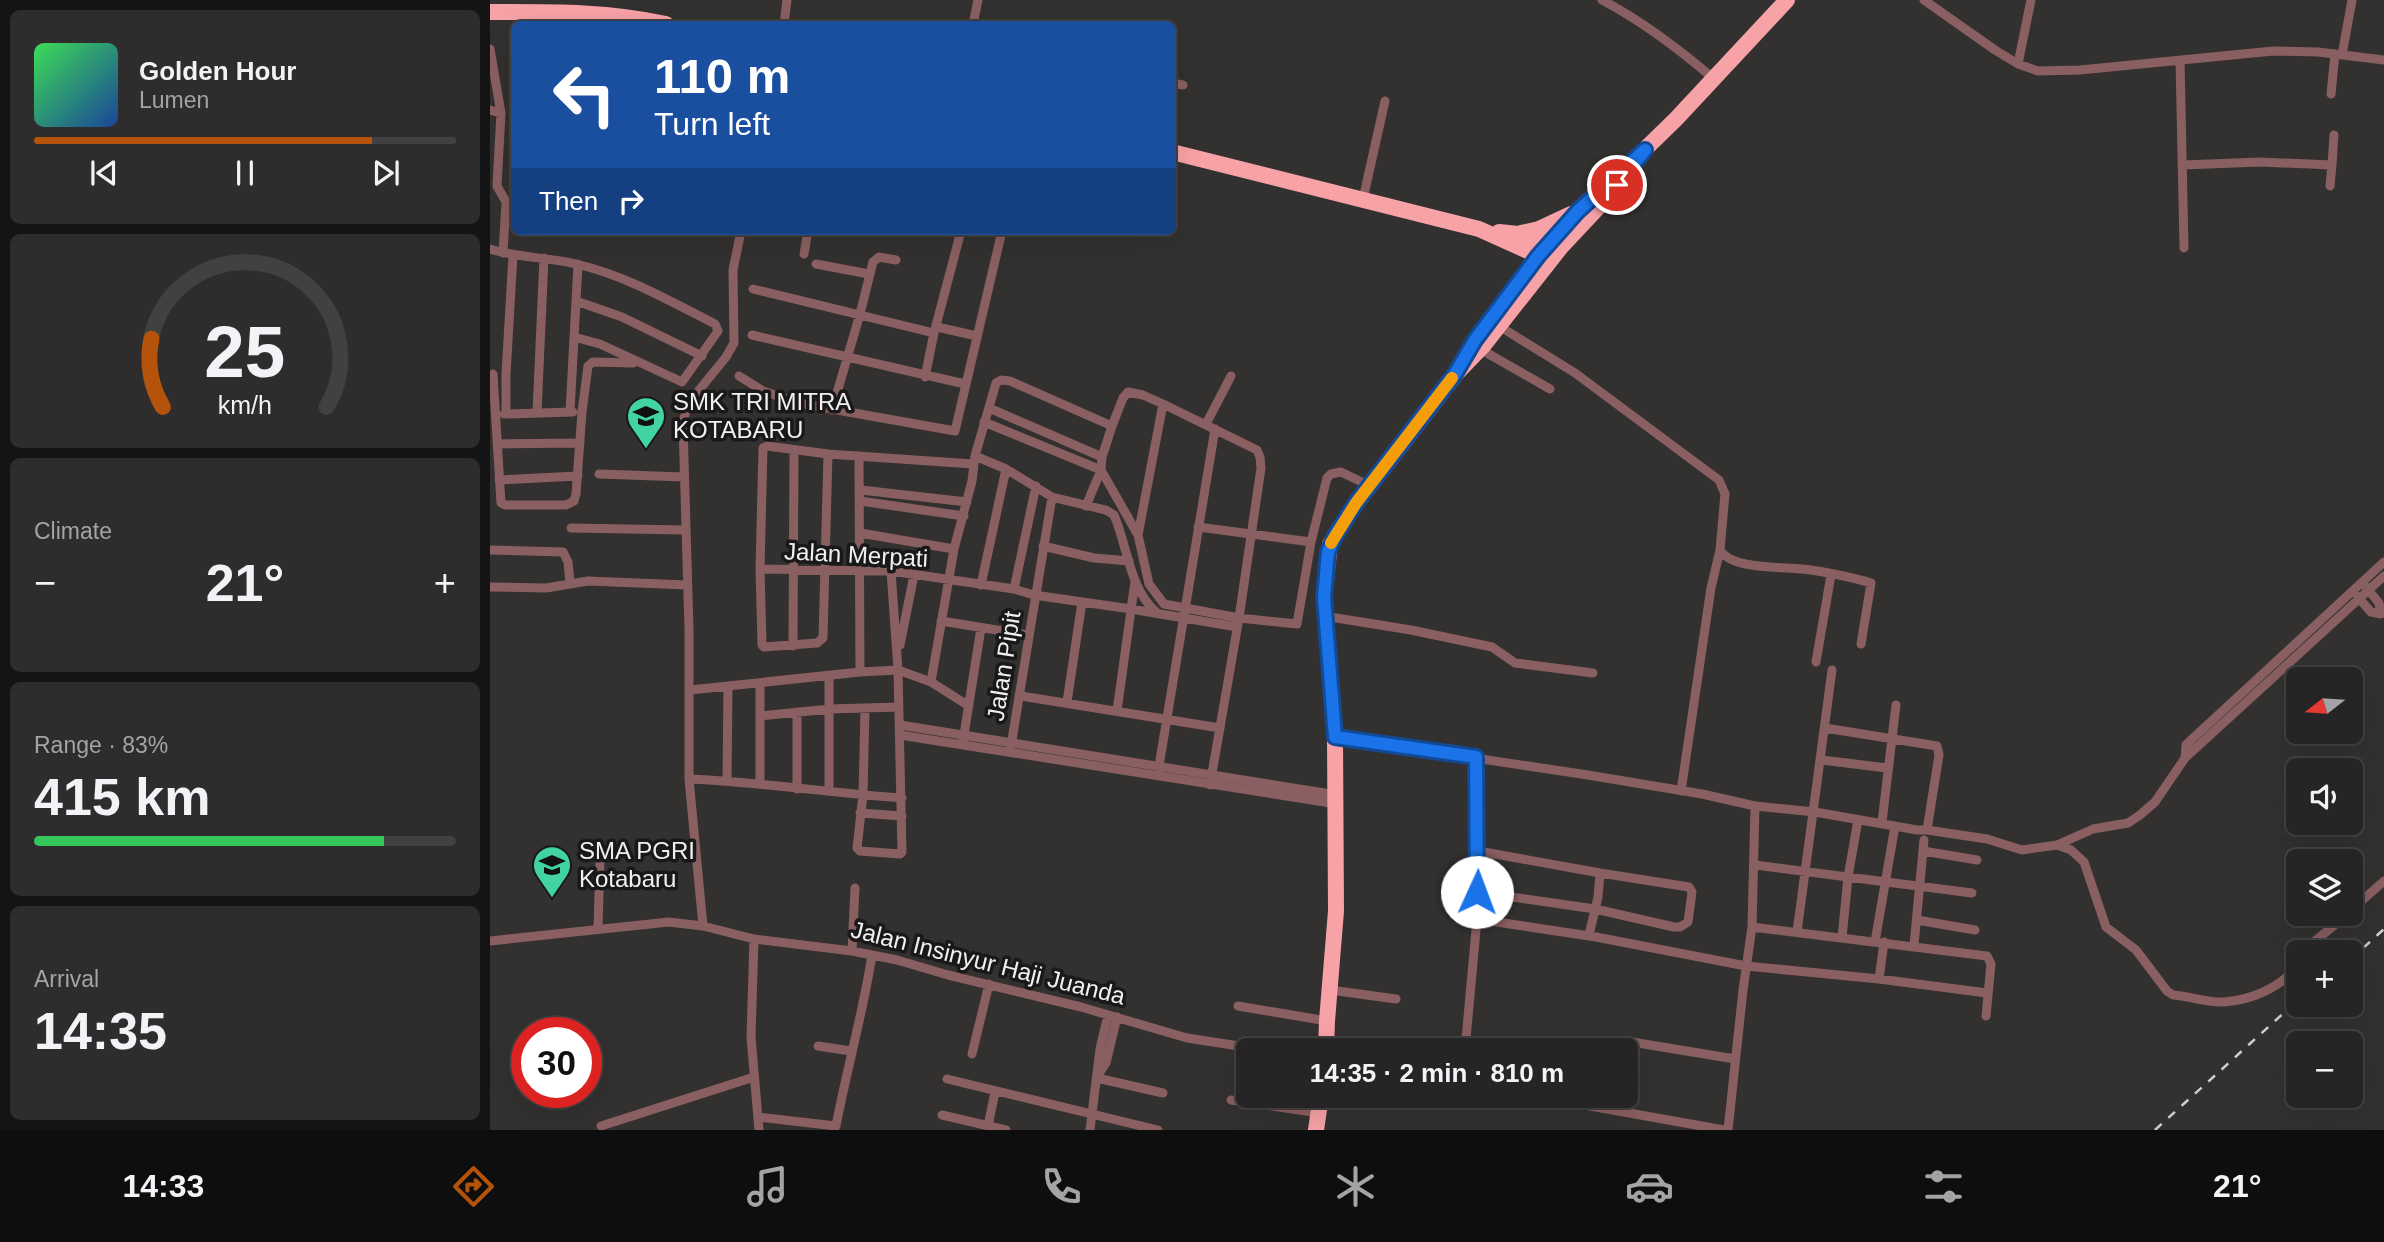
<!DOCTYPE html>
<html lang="en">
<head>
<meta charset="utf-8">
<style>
	body { margin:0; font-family:Helvetica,sans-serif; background:#2e2c2c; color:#f1f3f6; height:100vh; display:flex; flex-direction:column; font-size:26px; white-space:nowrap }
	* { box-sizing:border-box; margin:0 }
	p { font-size:23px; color:#a4a4a6 }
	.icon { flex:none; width:38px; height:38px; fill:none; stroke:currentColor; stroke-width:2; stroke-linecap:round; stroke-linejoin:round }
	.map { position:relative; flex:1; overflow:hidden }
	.drawer { display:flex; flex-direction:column; gap:10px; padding:10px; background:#151414; width:490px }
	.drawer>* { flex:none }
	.hud { position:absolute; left:21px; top:21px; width:665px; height:214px; border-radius:10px; box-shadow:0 7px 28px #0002,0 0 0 2px #424141; background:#1a4fa0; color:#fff; overflow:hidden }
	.needle { width:46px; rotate:253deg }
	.buttons { position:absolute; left:1796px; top:667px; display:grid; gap:14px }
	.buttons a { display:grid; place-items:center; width:77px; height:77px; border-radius:10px; background:#262424; box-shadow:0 7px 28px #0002,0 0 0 2px #424141; font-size:35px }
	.speed { position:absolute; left:21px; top:1017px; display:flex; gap:14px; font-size:35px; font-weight:700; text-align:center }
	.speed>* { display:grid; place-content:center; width:91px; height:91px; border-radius:50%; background:#262424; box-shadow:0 7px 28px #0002,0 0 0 2px #424141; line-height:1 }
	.speed .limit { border:10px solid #d22; background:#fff; color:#111 }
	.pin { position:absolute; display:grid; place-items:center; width:60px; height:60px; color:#fff; margin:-30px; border:4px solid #fff; border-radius:50%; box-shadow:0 2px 7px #0007 }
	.me { position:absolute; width:77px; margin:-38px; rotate:2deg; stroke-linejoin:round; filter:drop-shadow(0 0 5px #0008) }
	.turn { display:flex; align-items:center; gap:24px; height:147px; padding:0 28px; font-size:32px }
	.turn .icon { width:91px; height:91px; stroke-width:2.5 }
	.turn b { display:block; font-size:49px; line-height:60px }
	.then { display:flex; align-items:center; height:66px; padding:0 28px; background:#0003; gap:14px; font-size:26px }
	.big { font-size:52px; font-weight:600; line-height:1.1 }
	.drawer .tile { flex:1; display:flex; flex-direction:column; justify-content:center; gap:10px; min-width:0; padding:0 24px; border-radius:10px; background:#2e2c2c }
	.drawer .dial { align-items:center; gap:0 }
	.dial svg { height:182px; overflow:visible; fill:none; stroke:#424141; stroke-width:7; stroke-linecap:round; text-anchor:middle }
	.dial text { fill:#f1f3f6; stroke:none }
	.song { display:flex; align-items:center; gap:21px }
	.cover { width:84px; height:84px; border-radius:10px; background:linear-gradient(135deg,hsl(130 70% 55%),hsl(220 70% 35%)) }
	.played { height:7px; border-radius:4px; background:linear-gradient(90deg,#b45309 80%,#424141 80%) }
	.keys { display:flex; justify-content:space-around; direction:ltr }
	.heat { display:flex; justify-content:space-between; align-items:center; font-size:38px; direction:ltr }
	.charge { height:10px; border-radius:5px; background:linear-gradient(90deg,#34c759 83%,#424141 0) }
	.trip { position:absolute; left:746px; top:1038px; width:402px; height:70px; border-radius:10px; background:#262424; box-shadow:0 7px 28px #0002,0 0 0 2px #424141; font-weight:600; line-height:70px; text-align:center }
	.dock { display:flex; height:112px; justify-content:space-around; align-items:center; background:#0f0e0e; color:#a4a4a6 }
	.dock .icon { width:49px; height:49px }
	.dock .selected { color:#b45309 }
	.dock b { font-size:32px; color:#f1f3f6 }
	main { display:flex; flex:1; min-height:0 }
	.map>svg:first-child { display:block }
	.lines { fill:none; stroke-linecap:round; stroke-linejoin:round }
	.street { stroke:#8a5f61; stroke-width:9 }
	.highway { stroke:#f7a2a7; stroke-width:16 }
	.rail { stroke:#cfcdcd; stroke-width:2.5; stroke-dasharray:9 9; stroke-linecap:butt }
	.route-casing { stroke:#114b97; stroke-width:18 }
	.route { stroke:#1a73e8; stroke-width:12 }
	.slow { stroke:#f59e0b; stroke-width:12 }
	.labels { text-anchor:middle; stroke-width:7; stroke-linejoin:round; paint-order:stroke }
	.poi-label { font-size:24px; fill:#f1efef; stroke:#1a1919; text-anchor:start }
	.street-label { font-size:24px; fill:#f1efef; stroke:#1a1919 }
</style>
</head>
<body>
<main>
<section class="drawer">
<div class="tile">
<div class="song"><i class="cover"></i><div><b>Golden Hour</b><p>Lumen</p></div></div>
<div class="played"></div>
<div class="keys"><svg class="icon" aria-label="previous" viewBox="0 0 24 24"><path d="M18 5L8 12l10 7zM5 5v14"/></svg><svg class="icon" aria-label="pause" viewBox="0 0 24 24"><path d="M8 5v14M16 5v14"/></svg><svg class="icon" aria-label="next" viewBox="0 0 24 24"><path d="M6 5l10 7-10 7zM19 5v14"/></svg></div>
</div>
<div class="tile dial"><svg viewBox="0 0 100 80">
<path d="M14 69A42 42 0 1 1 86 69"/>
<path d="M14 69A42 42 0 0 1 9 39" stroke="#b45309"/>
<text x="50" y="56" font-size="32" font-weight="700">25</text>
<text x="50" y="72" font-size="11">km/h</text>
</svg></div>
<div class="tile"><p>Climate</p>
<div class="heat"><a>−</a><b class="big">21°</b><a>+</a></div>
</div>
<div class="tile"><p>Range · 83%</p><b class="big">415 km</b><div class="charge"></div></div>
<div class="tile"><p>Arrival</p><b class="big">14:35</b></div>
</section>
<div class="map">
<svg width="1894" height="1130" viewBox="0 0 1894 1130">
	<rect width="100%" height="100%" fill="#333030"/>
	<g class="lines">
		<path class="street" d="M1112,0C1152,21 1189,49 1224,79
			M1434,0L1505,50L1528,64L1548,71L1590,70L1783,51L1828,52L1894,60
			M294,24L297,0
			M483,24L488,0
			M0,49L11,113L7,186L16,202L13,253
			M1852,55L1862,0
			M1690,60L1694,248
			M1528,64L1541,0
			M682,83L693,85
			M1841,94L1845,54
			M0,110L11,113
			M1693,165L1770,162L1842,165L1844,135
			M1840,186L1842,165
			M873,199L895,101
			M0,249C28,258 57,257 86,264C135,275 180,301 225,324L228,331L192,382L110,344L84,337
			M314,254L318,231
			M326,264L379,274
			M263,289L444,333
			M86,301L132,317L212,356
			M1009,326L1085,373L1229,480L1235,494L1230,550C1242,571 1298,566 1321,570C1340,573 1362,577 1381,583L1371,644
			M447,327L487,336
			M262,335L475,384
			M990,349L1060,389
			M3,374L11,503L15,505H76L84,501L86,494L92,412L98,366L103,362L143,363
			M249,376L273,391L308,403L465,431L512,231
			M435,377L444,333L471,231
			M499,408L612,457
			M342,410L370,314L383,262L389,257L406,260
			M47,412L54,258
			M80,412L88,264
			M14,414L83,412
			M16,414V374L23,255
			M494,422L611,470L648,535L659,584L674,604L749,618L807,624L821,542L837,478L841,474L851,472L880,486
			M716,424L741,376
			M7,444L90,443
			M338,454L333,638L327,643L274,647L272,645L270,569L273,448L277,446L338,454L483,464
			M369,456L370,672
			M485,456L516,469L562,497L616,510L624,515C638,547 639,589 667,613
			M109,474L194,477
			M9,480L88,476
			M371,490L477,502
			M370,501L474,516
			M596,506L611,470L612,457L622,426L633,398L638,392L653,395L673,404L767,450L770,457L771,468L749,618L720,785
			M708,527L821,542
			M81,528L195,530
			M370,533L464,549
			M648,535L673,404
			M553,546L604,558L639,561
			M0,550L73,552L78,562L80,583
			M1894,562L1701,740L1696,745L1695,758L1894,576
			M270,569L401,571L524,589L544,595L641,609L747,627
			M491,585L516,469
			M0,587L56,588L98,581L197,585
			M524,589L546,486
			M1867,596L1881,612L1891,614L1889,603L1876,587
			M834,616L921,630L1002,647L1025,663L1103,673
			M451,621L538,635
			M410,645L424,575
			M303,646L304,450
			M1326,662L1341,575
			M339,676V790
			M441,682L464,549L482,481L485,456L506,383L511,380L520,381L622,426
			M200,690L370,672L408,670L441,682L479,706
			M531,696L730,728
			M577,702L592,602
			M375,709L373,795L367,848L370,851L410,854L412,852L408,670L401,571
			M627,711L645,581
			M270,716L340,709L408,707
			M410,725L847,795
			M410,735L847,804
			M845,737L1098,775L1212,794L1265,806L1262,927L1253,990L1238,1130
			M473,741L491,628
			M521,746L562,497
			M1332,760L1397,768
			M668,772L725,429
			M199,779C270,782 341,793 412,798
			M237,781L238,686
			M270,783V683
			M307,789V712
			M1191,791L1221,588L1230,550
			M1265,806L1325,812L1427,830H1437L1449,755L1447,746L1335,728
			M370,813L412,816
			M1392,822L1406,705
			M1437,830L1497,839L1532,850L1567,845L1581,850L1594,862L1616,927L1646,950L1677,991L1683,995C1699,996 1717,1003 1734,1002C1761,1000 1791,988 1808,965
			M1567,845L1603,829L1638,823L1650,815L1665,802L1695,758
			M988,851L1110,873L1108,897L1099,935
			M1433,851L1487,860
			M1265,865L1482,893
			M987,892L1105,909L1184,927H1190L1198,922L1202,892L1199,887L1110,873
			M1860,911L1894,881
			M987,919L1106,937L1256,966L1389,979L1497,993
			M1427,920L1485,930
			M213,926L199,779V629L193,424L197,405L236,357L244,343L243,270L251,231
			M1262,927L1497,956L1501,964L1496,1016
			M108,929L110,860
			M1307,932L1342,670
			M1352,938L1358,877L1368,820
			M264,939L261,1037L269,1130
			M0,941L179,922L213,926L264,939L362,951L407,960L458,975L591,1007L697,1038L775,1050
			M1385,942L1405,826
			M1424,945L1434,840
			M362,951L365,888
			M1817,952L1825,941L1858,914
			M1389,979L1394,942
			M840,990L906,999
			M748,1006L837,1021
			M328,1046L361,1051
			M975,1050L987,919L986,757
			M1131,1050L1134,1044L1142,1042L1245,1059
			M482,1054L499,984
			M608,1075L616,1063L627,1017
			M607,1078L673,1093
			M457,1079L668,1130
			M1044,1096L1234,1130
			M741,1100L829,1113
			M1126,1111L1128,1096
			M452,1115L516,1130
			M268,1117L346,1126C357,1068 373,1013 382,955
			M111,1126L264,1077
			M498,1126L505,1092
			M600,1130L610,1049L618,1015"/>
		<path class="highway" d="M0,12C60,12 117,11 176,24
			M682,152L989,229L1058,260
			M1148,156L1186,119L1297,0
			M1009,232L1028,234L1065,245
			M1031,233L1049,229L1081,214
			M982,344L1048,256L1088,210L1118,182
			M836,1050L837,1021L846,911L845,737L834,597L840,544L866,504L966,374L993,346L1071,247L1116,199L1155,150
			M826,1130L831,1096"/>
		<path class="rail" d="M1860,960L1894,929
			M1665,1130L1808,1000"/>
	</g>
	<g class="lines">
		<defs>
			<path id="route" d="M987,892L986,757L845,737L834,597L838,552L845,536L866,503L965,374L985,340L1048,256L1088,211L1155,150L1127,185"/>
		</defs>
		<use href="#route" class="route-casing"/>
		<use href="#route" class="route"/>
		<path class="slow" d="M841,543L866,503L962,378"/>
	</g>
	<defs>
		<symbol id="school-pin" viewBox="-11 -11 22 30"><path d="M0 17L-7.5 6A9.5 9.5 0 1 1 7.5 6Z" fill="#41d4a1" stroke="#1a1919"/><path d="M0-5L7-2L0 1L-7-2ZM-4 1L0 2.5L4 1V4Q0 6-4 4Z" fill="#111"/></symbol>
	</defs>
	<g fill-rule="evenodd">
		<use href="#school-pin" x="134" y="394" width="44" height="60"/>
		<use href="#school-pin" x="40" y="843" width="44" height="60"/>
	</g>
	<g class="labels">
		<g class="poi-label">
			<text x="183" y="410">SMK TRI MITRA<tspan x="183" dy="28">KOTABARU</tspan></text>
			<text x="89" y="859">SMA PGRI<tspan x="89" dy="28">Kotabaru</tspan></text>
		</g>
		<g class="street-label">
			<text transform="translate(366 555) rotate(3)" y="8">Jalan Merpati</text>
			<text transform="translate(514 666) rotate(-81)" y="8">Jalan Pipit</text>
			<text transform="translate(498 963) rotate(14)" y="8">Jalan Insinyur Haji Juanda</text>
		</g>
	</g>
</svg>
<div class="buttons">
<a><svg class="needle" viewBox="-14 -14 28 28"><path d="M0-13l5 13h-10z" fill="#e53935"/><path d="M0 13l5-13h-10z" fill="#a4a4a6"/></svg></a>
<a><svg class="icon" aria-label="sound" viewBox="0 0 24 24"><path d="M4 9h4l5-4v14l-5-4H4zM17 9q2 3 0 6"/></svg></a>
<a><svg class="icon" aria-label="layers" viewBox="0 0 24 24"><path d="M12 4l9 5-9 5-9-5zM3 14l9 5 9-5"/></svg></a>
<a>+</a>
<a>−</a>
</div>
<div class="speed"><div class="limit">30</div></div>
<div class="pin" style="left:1127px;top:185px;background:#d93025"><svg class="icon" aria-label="arrive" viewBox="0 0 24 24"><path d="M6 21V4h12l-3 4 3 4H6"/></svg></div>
<svg class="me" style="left:987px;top:892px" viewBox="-20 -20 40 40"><circle r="19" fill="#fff"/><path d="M0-13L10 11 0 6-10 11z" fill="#1a73e8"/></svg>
<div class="trip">14:35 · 2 min · 810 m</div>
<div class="hud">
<div class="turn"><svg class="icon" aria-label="left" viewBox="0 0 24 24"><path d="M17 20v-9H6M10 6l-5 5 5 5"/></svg><div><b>110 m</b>Turn left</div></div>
<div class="then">Then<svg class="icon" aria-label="right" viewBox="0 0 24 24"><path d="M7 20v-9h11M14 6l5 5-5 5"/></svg></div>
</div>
</div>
</main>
<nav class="dock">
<b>14:33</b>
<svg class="icon selected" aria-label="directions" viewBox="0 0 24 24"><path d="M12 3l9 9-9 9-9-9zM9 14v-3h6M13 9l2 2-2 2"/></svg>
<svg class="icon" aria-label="music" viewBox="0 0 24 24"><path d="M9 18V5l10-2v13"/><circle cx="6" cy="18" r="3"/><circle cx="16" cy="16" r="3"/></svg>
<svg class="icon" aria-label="phone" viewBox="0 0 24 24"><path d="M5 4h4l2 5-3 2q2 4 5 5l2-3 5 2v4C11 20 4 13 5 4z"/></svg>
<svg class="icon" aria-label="climate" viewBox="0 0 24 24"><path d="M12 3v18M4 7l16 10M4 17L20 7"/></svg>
<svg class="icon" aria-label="car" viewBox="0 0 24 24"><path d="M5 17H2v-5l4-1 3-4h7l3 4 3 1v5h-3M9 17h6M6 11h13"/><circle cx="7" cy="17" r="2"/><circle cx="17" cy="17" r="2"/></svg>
<svg class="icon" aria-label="filters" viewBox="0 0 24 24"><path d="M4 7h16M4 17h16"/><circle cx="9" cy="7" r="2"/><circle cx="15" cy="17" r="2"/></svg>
<b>21°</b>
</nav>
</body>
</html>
